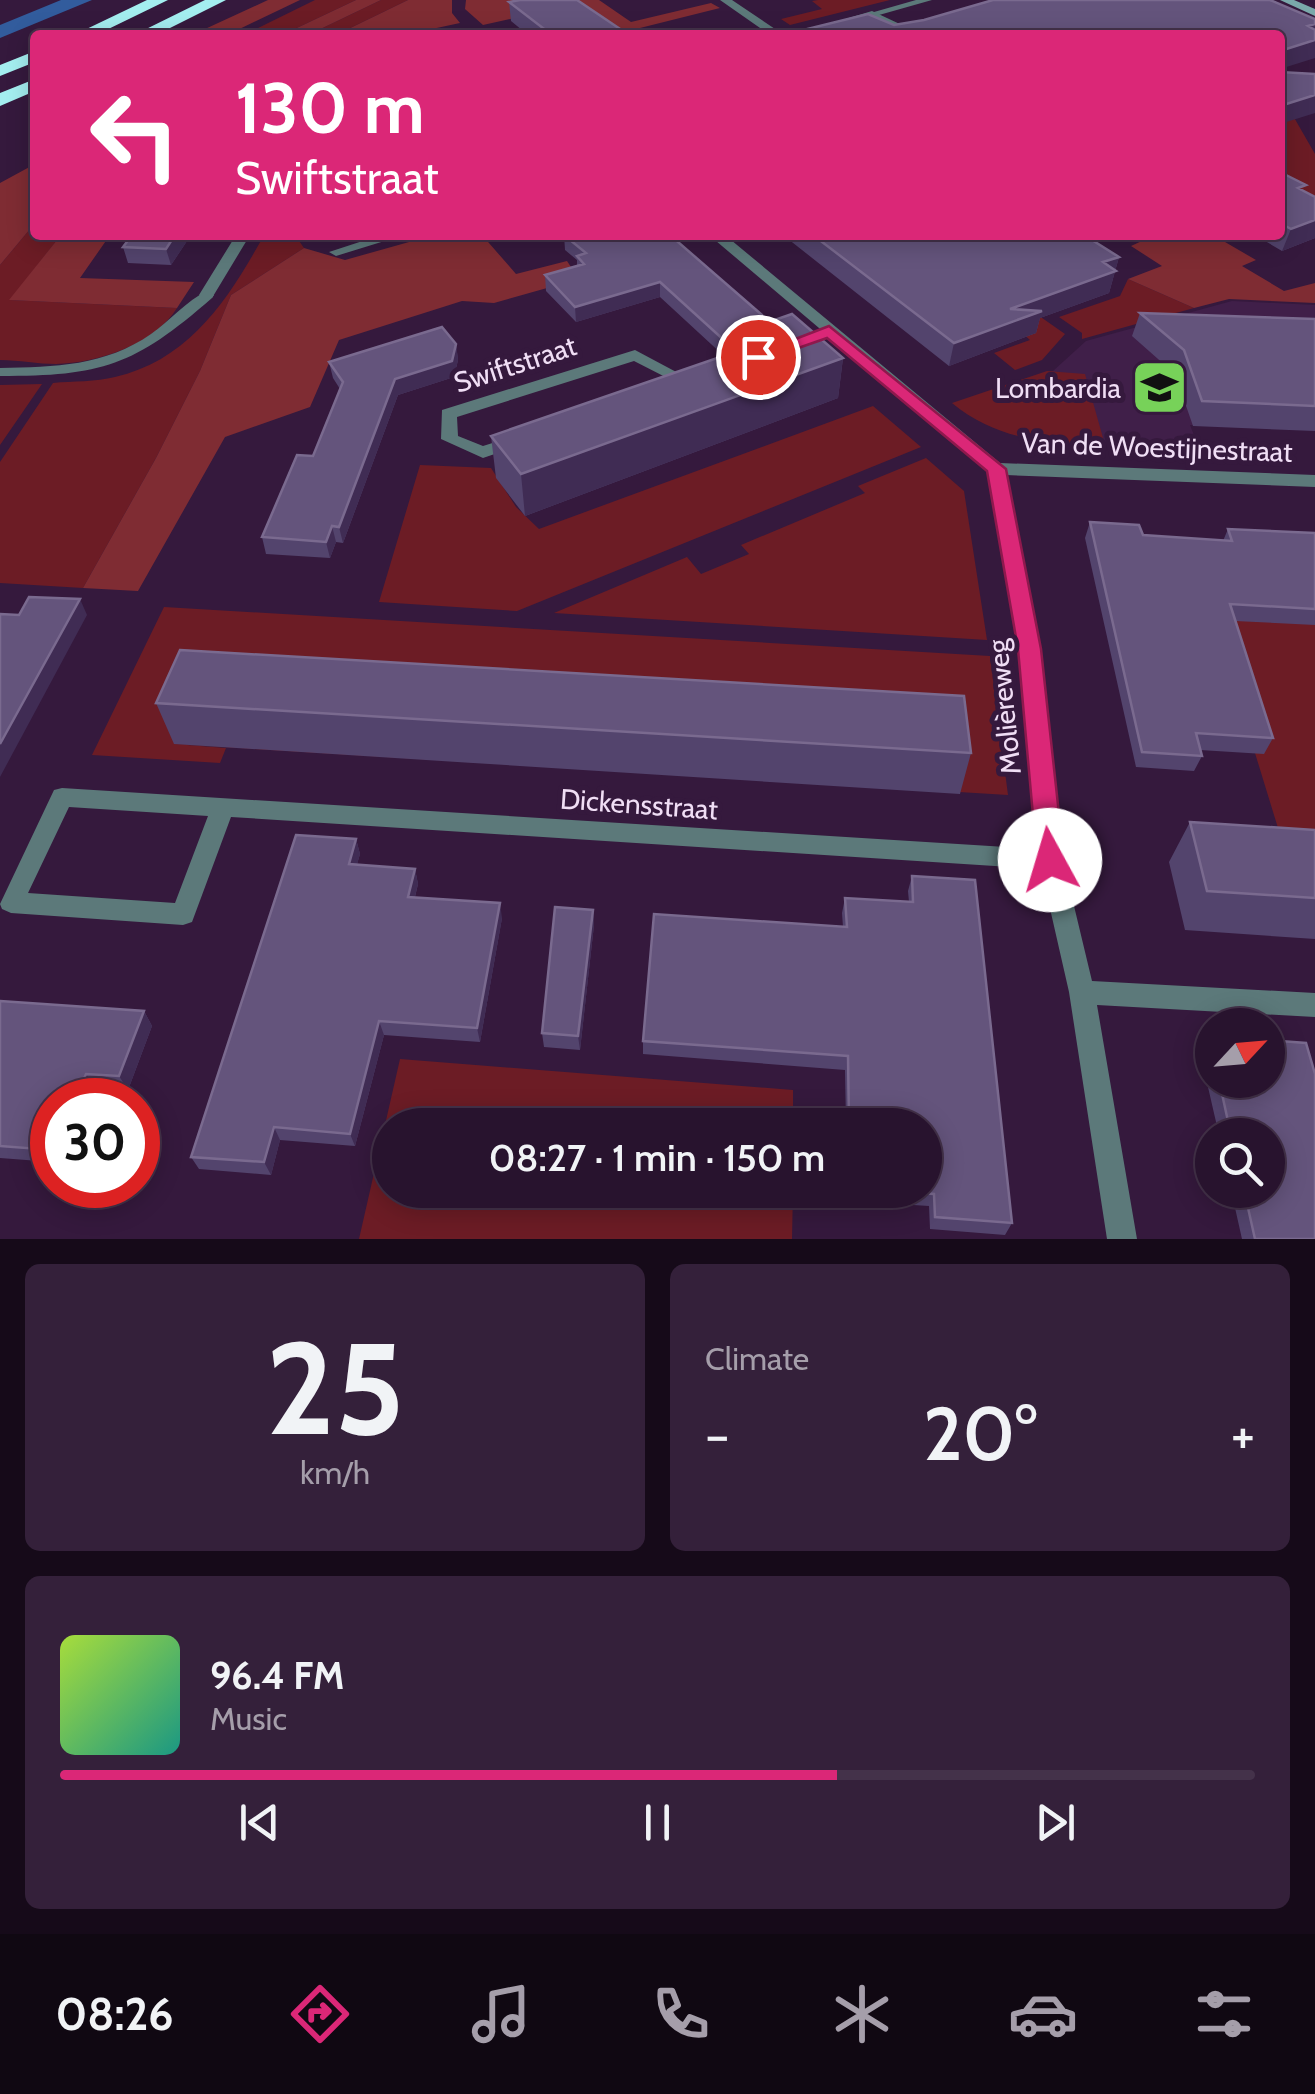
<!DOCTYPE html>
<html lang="en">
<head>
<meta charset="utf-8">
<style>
	body { margin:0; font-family:Cabin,sans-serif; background:#34203a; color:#f1f3f6; height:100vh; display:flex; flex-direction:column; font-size:38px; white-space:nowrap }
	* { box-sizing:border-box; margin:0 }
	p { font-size:32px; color:#a59eaa }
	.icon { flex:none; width:55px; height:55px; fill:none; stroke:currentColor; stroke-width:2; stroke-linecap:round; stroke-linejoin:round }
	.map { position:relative; height:1239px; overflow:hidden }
	.drawer { display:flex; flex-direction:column; gap:25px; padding:25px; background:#160a19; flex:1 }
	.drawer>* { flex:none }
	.top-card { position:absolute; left:30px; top:30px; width:1255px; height:210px; border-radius:10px; box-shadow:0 5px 25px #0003,0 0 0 2px #44324a; background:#db2777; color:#fff; overflow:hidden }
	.needle { width:65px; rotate:64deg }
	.tools { position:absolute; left:1195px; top:1008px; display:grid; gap:20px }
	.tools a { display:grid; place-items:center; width:90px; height:90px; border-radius:50%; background:#28132e; box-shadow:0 5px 25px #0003,0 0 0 2px #44324a; font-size:50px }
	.speed { position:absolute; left:30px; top:1078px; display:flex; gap:20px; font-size:50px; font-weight:700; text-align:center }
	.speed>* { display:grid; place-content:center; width:130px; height:130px; border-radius:50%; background:#28132e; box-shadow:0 5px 25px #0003,0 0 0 2px #44324a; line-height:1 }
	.speed .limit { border:15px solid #d22; background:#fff; color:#111 }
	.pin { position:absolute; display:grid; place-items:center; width:85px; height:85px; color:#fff; margin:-42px; border:5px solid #fff; border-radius:50%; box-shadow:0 2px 10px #0007 }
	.me { position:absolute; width:110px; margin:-55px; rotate:354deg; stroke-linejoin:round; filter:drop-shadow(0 0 8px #0008) }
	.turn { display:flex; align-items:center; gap:35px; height:210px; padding:0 40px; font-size:45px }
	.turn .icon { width:130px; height:130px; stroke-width:2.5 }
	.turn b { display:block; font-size:70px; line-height:85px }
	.big { font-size:75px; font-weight:600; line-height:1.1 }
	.drawer .tile { flex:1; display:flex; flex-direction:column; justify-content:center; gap:15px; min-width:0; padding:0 35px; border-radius:15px; background:#34203a }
	.drawer .dial { align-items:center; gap:0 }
	.dial b { font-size:130px; line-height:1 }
	.song { display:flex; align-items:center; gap:30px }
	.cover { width:120px; height:120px; border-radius:15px; background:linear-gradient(135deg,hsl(80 70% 55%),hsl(170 70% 35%)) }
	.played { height:10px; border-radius:5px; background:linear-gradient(90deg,#db2777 65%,#44324a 65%) }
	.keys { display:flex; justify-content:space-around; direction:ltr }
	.heat { display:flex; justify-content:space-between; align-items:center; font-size:55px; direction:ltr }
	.drawer .tiles { flex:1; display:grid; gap:25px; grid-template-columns:1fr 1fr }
	.tile:last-child { grid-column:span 2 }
	.trip { position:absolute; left:372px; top:1108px; width:570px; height:100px; border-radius:50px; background:#28132e; box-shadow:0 5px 25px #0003,0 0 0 2px #44324a; font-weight:600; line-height:100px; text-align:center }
	.dock { display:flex; height:160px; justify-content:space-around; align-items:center; background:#100812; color:#a59eaa }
	.dock .icon { width:70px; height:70px }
	.dock .current { color:#db2777 }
	.dock b { font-size:45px; color:#f1f3f6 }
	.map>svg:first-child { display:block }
	.built { fill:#401f49 }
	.green { fill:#6c1c25 }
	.forest { fill:#7f2c33 }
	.water { fill:#325c9d }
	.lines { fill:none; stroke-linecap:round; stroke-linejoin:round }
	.lane { fill:#5c797a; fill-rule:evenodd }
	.street { fill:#5c797a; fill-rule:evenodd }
	.secondary { fill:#7aa8aa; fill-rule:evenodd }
	.highway { fill:#a4eef0; fill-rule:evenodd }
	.wall { fill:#53446d }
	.shaded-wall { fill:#402c54 }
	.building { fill:#64547c; stroke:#7a6a8f; stroke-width:2.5 }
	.route { fill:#db2777; stroke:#8e194d; stroke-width:2.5 }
	.labels { text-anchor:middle; stroke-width:10; stroke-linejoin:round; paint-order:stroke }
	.street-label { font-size:28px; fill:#f0def5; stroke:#35193d }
	.poi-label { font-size:28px; fill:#f0def5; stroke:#35193d; text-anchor:end }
</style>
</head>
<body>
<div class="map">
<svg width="1315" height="1239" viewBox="0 0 1315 1239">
	<rect width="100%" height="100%" fill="#35193d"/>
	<path class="built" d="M1232,301L1315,305V430L1190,425L1199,448L1031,441L955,405L1053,371L1086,341Z"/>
	<path class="green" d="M315,0H356L282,35H244Z
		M381,0H408L336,35H308Z
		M818,0H890L790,25L781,19L822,9L812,1Z
		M1292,114L1315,154V199L1280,180V120Z
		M35,223V235H61L10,300L177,308C154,345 97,363 56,364C38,364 19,360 0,360V265Z
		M264,235H295L304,248L231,295L200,371L156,458L83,588L0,583V462L53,383C73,381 96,382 115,377C190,360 230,297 264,235Z
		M1128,279L1194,308L1082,339V333L1059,317L1120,296Z
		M1035,313L1065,334L1042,360L1015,370L994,353L1030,340L1012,324Z
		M1047,371L1085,374L1105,445C1048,443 998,441 952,403Z
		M42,384L0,445V385Z
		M873,406L921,447L517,611L379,602L420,465L491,468L516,507L539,529Z
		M926,458L964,491L987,640L554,613L687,557L701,574L749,554L741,545L865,493L858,486Z
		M164,607L990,656L1008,795L174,744L226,748L220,763L92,755Z
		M1212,613L1315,619V856L1286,854Z
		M400,1059L793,1090V1125H390V1190H793L792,1239H359Z"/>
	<path class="forest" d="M268,0H300L227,35H192Z
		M356,0H381L308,35H282Z
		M408,0H452V13L460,23L404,35H336Z
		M466,0H599L631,22L711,3L720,8L640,28L649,35H609L568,6L483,25L465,9Z
		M35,164V223L0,265V183Z
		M61,235H110L80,278L194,282L177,308L9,300Z
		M434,235H482L516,274L567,261L579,279L494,303L462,301L339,340L310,407L225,437L138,591L83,588L156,458L200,371L231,295L304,248L345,260Z
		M1155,235H1213L1256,260L1242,266L1284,291L1315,283V303L1229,299L1194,308L1128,279L1162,266L1131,246Z"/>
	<path class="water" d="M61,0H92L0,38V25Z"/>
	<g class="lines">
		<path class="lane" d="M916,0H932L872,17L867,14Z
			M207,291L214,295L212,298C134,366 102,376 0,376V368C55,367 105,366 151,334C170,321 187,300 207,291Z"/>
		<path class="street" d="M720,0H732L784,35H770Z
			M872,11L919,33L921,35H906L871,18L848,23L842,20Z
			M236,235H250L212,298H202L199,295Z
			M381,235H404L336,256L329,252Z
			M709,235H725L1000,463L1315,475V487L1006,475L1040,649L1063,860L1092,981L1315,993V1017L1097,1005L1137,1239H1107L1069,992L1041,869L231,817L192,922L183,925L11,913L2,909L0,904L54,790L62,788L1038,849L1020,649L988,471ZM69,807L208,816L175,903L28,893Z
			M635,350L695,382L687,387L681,385L634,361L457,417L458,436L483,446L518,435L527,440L524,444L483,458L441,439L442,410Z"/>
		<path class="secondary" d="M1280,0H1294L1315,9V16Z"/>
		<path class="highway" d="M147,0H168L96,35H74Z
			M205,0H226L156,35H134Z
			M35,51V62L0,76V65Z
			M35,79V91L0,106V93Z"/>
	</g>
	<path class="wall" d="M509,2L629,35H528L511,21Z
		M1280,165L1282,173L1303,191L1315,197V238L1282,251L1255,235H1280Z
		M132,235H191L171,265L128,263L123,247Z
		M564,235L770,322L843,358L838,398L525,516L496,478L491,436L724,356L660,297L576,322L546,291L545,275L577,266V260L565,250Z
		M783,235H1084L1119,257L1109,293L1040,318L1036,333L949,366Z
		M1140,313L1315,319V431L1193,426L1175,374L1132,336Z
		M456,344L458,360L454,377L398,395L343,543L336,542L330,558L266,554L262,537L313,456L340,389L333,378L329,362Z
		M1090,522L1143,535L1223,541L1228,529L1315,533V625L1235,621L1273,738L1264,754L1200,750L1202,756L1194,771L1136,767L1085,538Z
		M156,703L971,753L960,794L174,744Z
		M1190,822L1315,830V939L1185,930L1169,862Z
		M356,839L360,854L357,864L415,869L418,884L415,897L502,918L480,1042L384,1035L355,1146L280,1140L271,1175L199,1169L191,1157Z
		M912,876L1012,1223L1005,1235L930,1229L929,1206L835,1200L834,1190H925V1125H846L845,1070L643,1054V1041L843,927L842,913L845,898L909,902L908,891Z
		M593,910L594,925L580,1050L544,1047L542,1033Z
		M0,1001L144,1011L152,1026L128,1090L96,1088L91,1100H52V1162L0,1158Z
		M1212,1063V1080H1268L1315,1239H1242L1231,1190H1268V1135H1219L1205,1074Z"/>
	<path class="shaded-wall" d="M1315,24V58L1280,69V51L1308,26Z
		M1315,95V113L1280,124V106Z
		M1315,220V238L1282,251L1291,229Z
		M175,235H191L171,265L166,249Z
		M1119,257L1109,293L1040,318L1036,333L949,366L954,343L1010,309L1103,262Z
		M660,282V297L576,322L575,307Z
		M743,336L742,352L726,358V342Z
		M456,344L458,360L454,377L398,395L343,543L339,527L395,379Z
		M843,358L838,398L525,516L521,474Z
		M332,526L336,542L330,558L326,542Z
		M80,599L87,615L0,777V744Z
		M356,839L360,854L353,879L349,864Z
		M415,869L418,884L411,912L408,897Z
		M500,903L502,918L480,1042L477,1028Z
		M593,910L594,925L580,1050L578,1036Z
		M144,1011L152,1026L128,1090L119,1076Z
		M379,1021L384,1035L355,1146L350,1134Z
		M86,1074L96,1088L91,1100H75Z
		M274,1127L280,1140L271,1175L264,1162Z"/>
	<path class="building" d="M520,0H577L629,35H552L509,2Z
		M993,0H1270L1315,19V24L1308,26L1315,30V40L1280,51V35H783L868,14L894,25L924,20Z
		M1280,72L1315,74V95L1280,106Z
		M1280,172L1306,185L1298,188L1315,197V220L1291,229L1280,223Z
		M132,235H175L166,249L123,247Z
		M564,235H670L770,322L743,331V336L726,342L660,282L575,307L545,275L584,264L577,256L586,253Z
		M813,235H1084L1119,257L1103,262L1116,271L1010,309L1042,311L954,343Z
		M1140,313L1315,319V406L1202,401L1184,350Z
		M792,314L843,358L521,474L491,436L758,344L743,331Z
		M442,327L456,344L452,361L395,379L339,527L332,526L326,542L262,537L297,455L313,456L343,382L329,362Z
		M1090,522L1139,525L1143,535L1232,541L1228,529L1315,533V609L1230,604L1273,738L1196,733L1202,756L1142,752Z
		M29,597L80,599L0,744V614L19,615Z
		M180,650L964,696L971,753L156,703Z
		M1190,822L1315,830V898L1207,891Z
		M296,835L356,839L349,864L415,869L408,897L500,903L477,1028L379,1021L350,1134L274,1127L264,1162L191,1157Z
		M912,876L975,880L1012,1223L935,1217L934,1194L877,1190H925V1125H849L848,1056L643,1041L654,914L847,927L845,898L913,902Z
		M555,907L593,910L578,1036L542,1033Z
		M0,1001L144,1011L119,1076L86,1074L75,1100H52V1150L0,1146Z
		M1268,1040L1306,1043L1315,1074V1239H1255L1244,1190H1268V1135H1231L1219,1080H1268Z"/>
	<path class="route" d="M829,326L1006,469L1041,649L1064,860L1060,868L1050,872L1041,868L1037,860L1018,649L987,471L827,338L758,362L749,357Z"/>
	<defs>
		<symbol id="school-square" viewBox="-11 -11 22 22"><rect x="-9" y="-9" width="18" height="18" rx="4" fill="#77d259" stroke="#35193d"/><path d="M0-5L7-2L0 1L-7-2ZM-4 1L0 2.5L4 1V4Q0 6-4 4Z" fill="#111"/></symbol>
	</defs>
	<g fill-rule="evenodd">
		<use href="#school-square" x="1128" y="356" width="63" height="63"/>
	</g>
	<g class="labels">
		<g class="street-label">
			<text transform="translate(515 364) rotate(-18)" y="10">Swiftstraat</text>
			<text transform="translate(1157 447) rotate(2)" y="10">Van de Woestijnestraat</text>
			<text transform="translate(1004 707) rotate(-96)" y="10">Molièreweg</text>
			<text transform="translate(639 804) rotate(4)" y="10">Dickensstraat</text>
		</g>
		<g class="poi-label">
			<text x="1121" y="398">Lombardia</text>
		</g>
	</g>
</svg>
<div class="tools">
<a><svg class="needle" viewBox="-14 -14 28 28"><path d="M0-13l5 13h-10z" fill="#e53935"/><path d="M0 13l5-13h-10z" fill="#a59eaa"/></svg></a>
<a><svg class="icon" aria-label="search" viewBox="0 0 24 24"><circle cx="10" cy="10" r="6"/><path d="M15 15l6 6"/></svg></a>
</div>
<div class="speed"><div class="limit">30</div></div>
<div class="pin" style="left:758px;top:357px;background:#d93025"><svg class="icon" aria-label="arrive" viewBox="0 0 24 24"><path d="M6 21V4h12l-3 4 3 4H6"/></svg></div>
<svg class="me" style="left:1050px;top:860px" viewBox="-20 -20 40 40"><circle r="19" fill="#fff"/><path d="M0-13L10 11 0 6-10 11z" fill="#db2777"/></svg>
<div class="trip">08:27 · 1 min · 150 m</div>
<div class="top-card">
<div class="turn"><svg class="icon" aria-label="left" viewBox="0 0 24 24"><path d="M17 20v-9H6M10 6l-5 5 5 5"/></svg><div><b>130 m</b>Swiftstraat</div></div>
</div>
</div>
<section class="drawer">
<div class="tiles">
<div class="tile dial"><b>25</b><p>km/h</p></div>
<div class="tile"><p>Climate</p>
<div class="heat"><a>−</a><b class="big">20°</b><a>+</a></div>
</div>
<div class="tile">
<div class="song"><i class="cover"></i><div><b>96.4 FM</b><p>Music</p></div></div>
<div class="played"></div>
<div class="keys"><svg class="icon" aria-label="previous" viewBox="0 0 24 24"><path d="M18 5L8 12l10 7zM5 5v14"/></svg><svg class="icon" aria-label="pause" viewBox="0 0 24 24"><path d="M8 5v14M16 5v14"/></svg><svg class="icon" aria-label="next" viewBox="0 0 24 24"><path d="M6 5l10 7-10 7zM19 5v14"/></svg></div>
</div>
</div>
</section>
<nav class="dock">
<b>08:26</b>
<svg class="icon current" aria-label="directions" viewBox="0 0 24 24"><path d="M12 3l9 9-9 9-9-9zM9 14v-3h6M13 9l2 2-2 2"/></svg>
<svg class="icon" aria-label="music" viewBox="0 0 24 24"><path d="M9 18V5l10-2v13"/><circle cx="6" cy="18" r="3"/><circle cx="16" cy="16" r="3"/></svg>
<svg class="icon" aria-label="phone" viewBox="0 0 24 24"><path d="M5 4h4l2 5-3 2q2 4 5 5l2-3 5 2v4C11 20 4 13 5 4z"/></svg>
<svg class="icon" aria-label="climate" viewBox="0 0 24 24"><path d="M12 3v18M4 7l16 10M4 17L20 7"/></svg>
<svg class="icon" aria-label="car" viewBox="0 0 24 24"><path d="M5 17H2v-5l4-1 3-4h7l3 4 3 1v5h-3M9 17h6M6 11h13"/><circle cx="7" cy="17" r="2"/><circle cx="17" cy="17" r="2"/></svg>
<svg class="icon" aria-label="filters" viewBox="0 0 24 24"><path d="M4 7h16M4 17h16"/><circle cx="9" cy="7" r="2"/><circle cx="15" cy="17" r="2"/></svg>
</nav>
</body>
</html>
